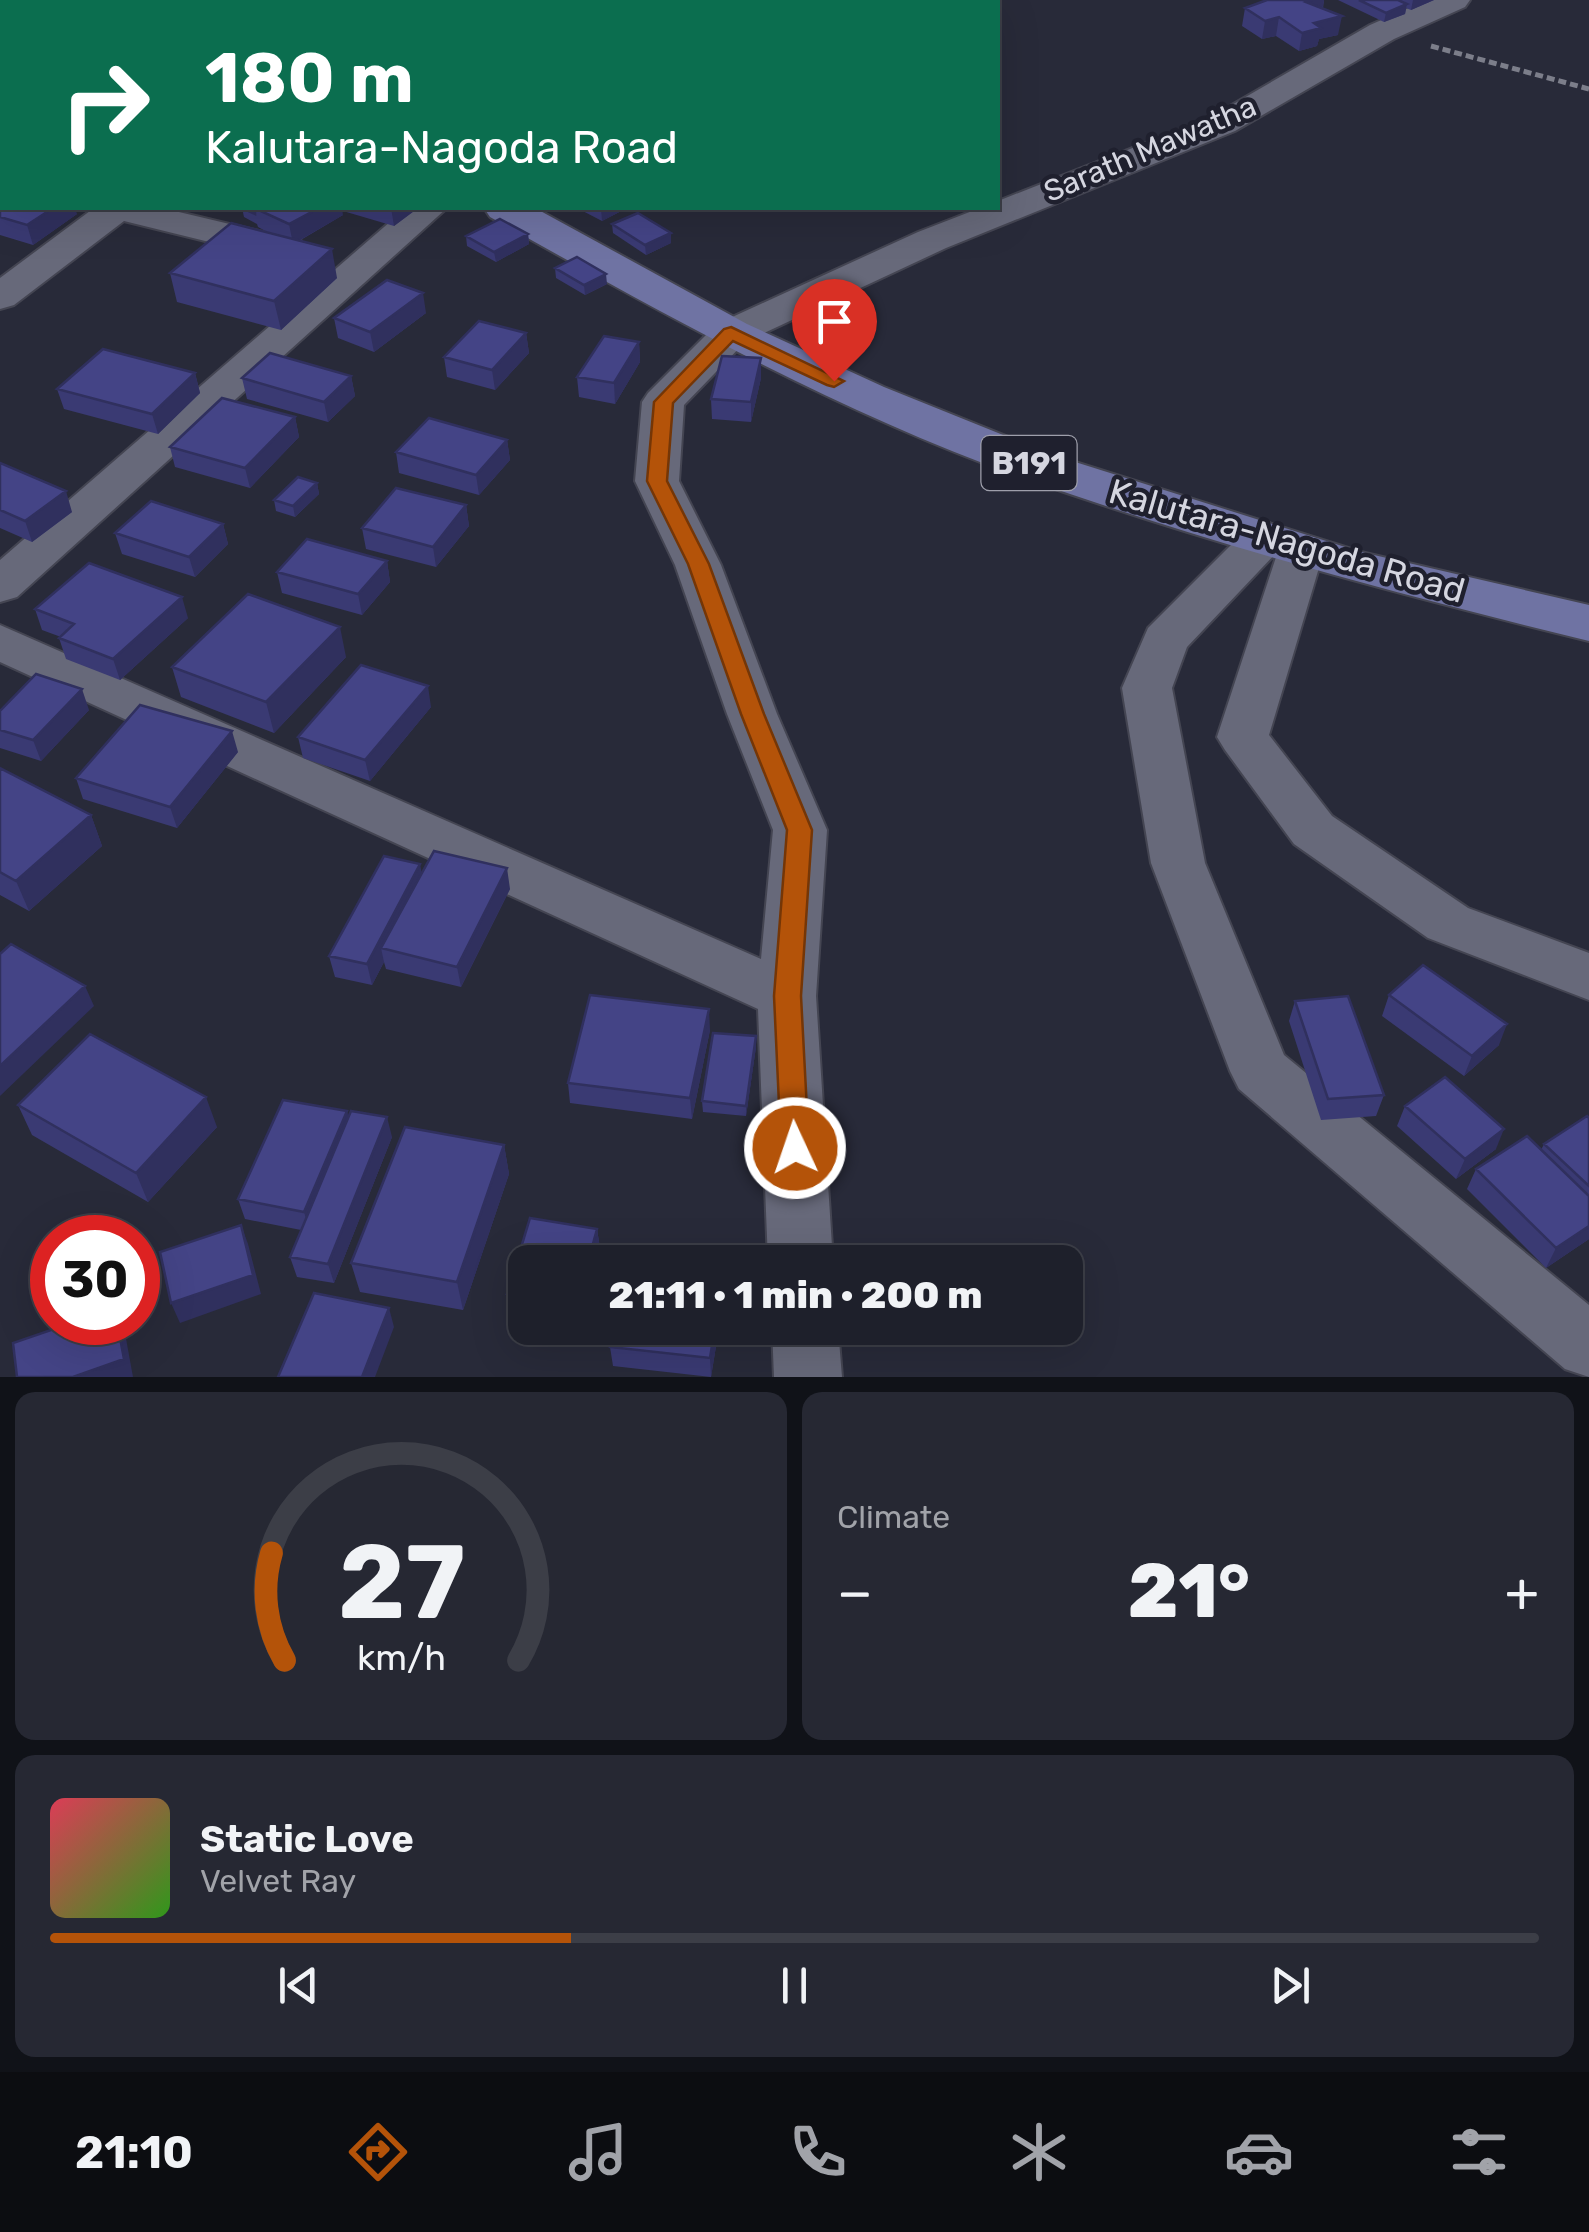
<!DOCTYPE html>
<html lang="en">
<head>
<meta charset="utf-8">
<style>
	body { margin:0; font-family:Rubik,sans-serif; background:#262833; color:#f1f3f6; height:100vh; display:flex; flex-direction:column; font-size:38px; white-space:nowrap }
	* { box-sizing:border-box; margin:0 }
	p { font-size:32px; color:#a1a3a9 }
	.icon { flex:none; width:55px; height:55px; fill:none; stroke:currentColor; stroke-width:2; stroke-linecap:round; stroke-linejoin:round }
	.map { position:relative; height:1377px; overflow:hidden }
	.details { display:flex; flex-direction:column; gap:15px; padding:15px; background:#101218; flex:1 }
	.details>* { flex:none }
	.banner { position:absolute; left:0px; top:0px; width:1000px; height:210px; box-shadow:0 10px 40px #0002,0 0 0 2px #3c3e47; background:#0b6e4f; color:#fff; overflow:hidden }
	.speed { position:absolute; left:30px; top:1215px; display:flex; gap:20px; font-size:50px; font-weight:700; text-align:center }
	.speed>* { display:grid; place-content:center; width:130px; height:130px; border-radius:50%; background:#1e202b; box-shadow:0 10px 40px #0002,0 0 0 2px #3c3e47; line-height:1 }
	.speed .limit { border:15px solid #d22; background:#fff; color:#111 }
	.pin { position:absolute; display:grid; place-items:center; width:85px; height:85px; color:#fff; margin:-102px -42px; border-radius:50% 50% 50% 0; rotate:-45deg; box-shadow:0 0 10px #0007 }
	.pin .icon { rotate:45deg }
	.me { position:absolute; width:110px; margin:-55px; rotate:357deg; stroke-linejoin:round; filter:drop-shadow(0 0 8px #0008) }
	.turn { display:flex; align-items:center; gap:35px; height:210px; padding:0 40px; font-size:45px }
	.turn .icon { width:130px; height:130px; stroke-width:2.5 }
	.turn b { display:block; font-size:70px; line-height:85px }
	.big { font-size:75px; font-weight:800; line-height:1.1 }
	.details .card { flex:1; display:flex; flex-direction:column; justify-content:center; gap:15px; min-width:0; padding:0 35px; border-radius:20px; background:#262833 }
	.details .dial { align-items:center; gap:0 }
	.dial svg { height:260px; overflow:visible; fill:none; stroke:#3c3e47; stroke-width:7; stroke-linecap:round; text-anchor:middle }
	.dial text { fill:#f1f3f6; stroke:none }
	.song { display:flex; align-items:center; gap:30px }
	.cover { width:120px; height:120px; border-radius:15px; background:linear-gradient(135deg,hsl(350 70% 55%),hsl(110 70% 35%)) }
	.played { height:10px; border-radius:5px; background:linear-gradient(90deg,#b45309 35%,#3c3e47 35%) }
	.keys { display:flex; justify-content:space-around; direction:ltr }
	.heat { display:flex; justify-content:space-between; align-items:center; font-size:55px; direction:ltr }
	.details .tiles { flex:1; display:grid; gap:15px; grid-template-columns:1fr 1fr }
	.card:last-child { grid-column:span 2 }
	.trip { position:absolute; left:508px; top:1245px; width:575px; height:100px; border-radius:20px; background:#1e202b; box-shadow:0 10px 40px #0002,0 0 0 2px #3c3e47; font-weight:800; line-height:100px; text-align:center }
	.tabs { display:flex; height:160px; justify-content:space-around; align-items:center; background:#0c0d11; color:#a1a3a9 }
	.tabs .icon { width:70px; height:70px }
	.tabs .current { color:#b45309 }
	.tabs b { font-size:45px; color:#f1f3f6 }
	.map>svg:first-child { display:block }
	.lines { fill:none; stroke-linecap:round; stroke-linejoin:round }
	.minor-casing { stroke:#444552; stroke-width:4 }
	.major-casing { stroke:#444552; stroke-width:4 }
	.path { stroke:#7c7e8a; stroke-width:5; stroke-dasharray:8 4; stroke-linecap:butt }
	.minor { fill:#67697a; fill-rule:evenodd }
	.major { fill:#6f73a3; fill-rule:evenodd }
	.wall { fill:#3a3a73 }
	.shaded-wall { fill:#30305e }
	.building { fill:#444486; stroke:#30305e; stroke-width:2.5 }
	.route { fill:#b45309; stroke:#753606; stroke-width:2.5 }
	.labels { text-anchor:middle; stroke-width:9; stroke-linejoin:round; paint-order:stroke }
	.far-street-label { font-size:30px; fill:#d5d6e0; stroke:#1f202e }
	.shield { fill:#1f202e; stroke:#9e9fab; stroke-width:2.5 }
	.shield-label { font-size:32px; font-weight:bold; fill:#d5d6e0 }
	.street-label { font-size:35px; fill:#d5d6e0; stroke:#1f202e }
</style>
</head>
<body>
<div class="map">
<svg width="1589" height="1377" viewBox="0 0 1589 1377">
	<rect width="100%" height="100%" fill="#282a39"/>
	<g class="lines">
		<defs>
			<path id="minor" d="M1427,0H1470L1465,7L1394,39L1235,131L946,248L745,342L684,405L679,481L721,565L777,714L827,830L816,996L833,1262H768L758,1009L0,662V625L761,959L773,830L727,714L675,565L635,481L642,402L648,393L717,324L918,232L980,208H998V201L1211,117L1370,25Z
				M0,13L2,14V35L0,34Z
				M0,137L2,138V160L0,159Z
				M94,208H162L301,241L306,249L301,257L287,261L124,221L14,305L0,309V278Z
				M406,208H447L17,597L0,602V560Z
				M1262,525L1278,530L1285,540L1301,536L1317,540L1324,551L1269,735L1332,816L1468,908L1589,953V1000L1428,938L1294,844L1225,750L1217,737L1278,551L1187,647L1172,688L1205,863L1284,1055L1589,1305V1377L1565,1369L1239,1089L1230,1071L1151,863L1122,688L1148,628L1246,530Z
				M772,1328H838L842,1377H774Z"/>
			<path id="major" d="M143,0H181L183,2H145Z
				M484,208H535L747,324L884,387L1053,455L1361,552L1589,605V641C1397,594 1207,543 1021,477C835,411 662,313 490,217Z"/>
		</defs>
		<use href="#minor" class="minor-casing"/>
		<use href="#major" class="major-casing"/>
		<path class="path" d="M1431,46L1589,89"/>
		<use href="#minor" class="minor"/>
		<use href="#major" class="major"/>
	</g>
	<path class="wall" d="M1324,0L1323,8L1338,35L1319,39L1317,46L1299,51L1276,36L1262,39L1242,26L1245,8Z
		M1338,0H1434L1411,10L1406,8L1405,14L1384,22Z
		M0,174L77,214L33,245L0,235Z
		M242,208L343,215L299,241L337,278L281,330L177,302L170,273L271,234L258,227L257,224L244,217Z
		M342,208H418L394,226L343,211Z
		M577,208H627L602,221Z
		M612,224L671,233V243L646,255L613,233Z
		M528,234L529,244L496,262L467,246L466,236Z
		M555,268L607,284L585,295L556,278Z
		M426,313L374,352L338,338L334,318Z
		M526,333L529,353L495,390L447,377L444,357Z
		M639,342L640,362L615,404L579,397L577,377Z
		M195,373L200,393L158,434L64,409L57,389Z
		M351,376L355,396L328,422L247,399L242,378Z
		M761,378L751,422L712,419L711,399Z
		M295,417L299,437L250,488L175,467L170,447Z
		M507,440L510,460L479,495L399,473L396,452Z
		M0,463L72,512L32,542L0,528Z
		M317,483L319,494L295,517L276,511L274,500Z
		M466,505L469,526L436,567L366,549L362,528Z
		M223,524L228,544L195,577L122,554L115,533Z
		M387,561L390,582L362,615L282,593L277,572Z
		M35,609L188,618L120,680L66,659L59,638L61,637L42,630Z
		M346,657L274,733L181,697L172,667Z
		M431,707L370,781L303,758L298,737Z
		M89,710L41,761L0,748V711Z
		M238,752L177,828L83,799L76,778Z
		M0,768L91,815L102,846L29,911L0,895Z
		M422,874L510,889L461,987L386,969L384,962L372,985L335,977L329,956Z
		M1389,995L1499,1045L1464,1076L1382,1016Z
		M1295,1001L1384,1095L1376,1116L1321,1120L1289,1021Z
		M710,1030L692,1119L570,1103L568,1083Z
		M756,1047L746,1116L703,1112L702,1101Z
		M18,1105L217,1127L148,1202L32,1135Z
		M1405,1106L1496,1149L1456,1179L1397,1126Z
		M349,1117L392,1137L334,1283L297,1277L290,1257L301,1230L245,1219L238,1199Z
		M1589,1118V1239L1546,1268L1467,1189L1476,1169L1541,1150L1544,1144Z
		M504,1145L509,1174L463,1310L360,1292L351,1263Z
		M530,1218L597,1229L600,1248L596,1262H525V1316L511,1314L507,1294Z
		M614,1328H719L711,1377L613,1366L610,1347Z"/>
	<path class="shaded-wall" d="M1312,0H1324L1321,15L1306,2Z
		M1413,0H1434L1411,10Z
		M1407,4L1405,14L1384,22L1386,13Z
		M1342,16L1338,35L1319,39L1317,46L1299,51L1302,33L1314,23Z
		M1279,17L1276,36L1262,39L1265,21Z
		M2,108V129L0,130V109Z
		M53,208H75L77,214L33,245L27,225Z
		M319,208H342L343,215L293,244L289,224Z
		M391,208H418L394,226Z
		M601,208H627L602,221Z
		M671,233V243L646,255L645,245Z
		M528,234L529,244L496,262L494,252Z
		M332,249L337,278L281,330L274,301Z
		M606,274L607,284L585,295L584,285Z
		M423,293L426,313L374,352L370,332Z
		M526,333L529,353L495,390L492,370Z
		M639,342L640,362L615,404L614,383Z
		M761,358V378L751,422V402Z
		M195,373L200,393L158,434L152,414Z
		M351,376L355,396L328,422L324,402Z
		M295,417L299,437L250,488L245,468Z
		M507,440L510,460L479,495L476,475Z
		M317,483L319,494L295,517L293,506Z
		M66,491L72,512L32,542L25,521Z
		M466,505L469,526L436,567L433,547Z
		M223,524L228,544L195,577L189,557Z
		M387,561L390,582L362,615L358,594Z
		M182,597L188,618L120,680L113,659Z
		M340,627L346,657L274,733L266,702Z
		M428,686L431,707L370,781L365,760Z
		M82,689L89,710L41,761L33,740Z
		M232,731L238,752L177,828L170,807Z
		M91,815L102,846L29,911L16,881Z
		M420,864L424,885L381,948L384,962L372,985L367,964Z
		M507,868L510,889L461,987L457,967Z
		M85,986L94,1006L0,1096V1066Z
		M709,1009L710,1030L692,1119L690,1098Z
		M1507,1024L1499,1045L1464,1076L1472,1056Z
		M756,1036V1047L746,1116V1106Z
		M206,1097L217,1127L148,1202L136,1173Z
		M347,1111L353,1131L310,1232L304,1212Z
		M387,1117L392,1137L334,1283L328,1264Z
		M1504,1129L1496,1149L1456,1179L1465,1159Z
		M504,1145L509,1174L463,1310L457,1282Z
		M241,1225L248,1244L261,1294L180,1323L171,1303Z
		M1589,1226V1239L1546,1268L1556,1248Z
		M597,1229L600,1248L596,1262H588Z
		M389,1308L394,1327L375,1377H362Z
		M117,1322H123L133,1377H73Z
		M715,1328H719L711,1377L710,1358Z"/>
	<path class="building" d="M31,0H103L107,2H23Z
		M1267,0H1312L1306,2L1342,16L1314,23L1321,28L1302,33L1279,17L1265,21L1245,8Z
		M1359,0H1398L1407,4L1386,13Z
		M0,76L2,77V108L0,109Z
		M0,174L2,175V208H53L27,225L0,217Z
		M242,208H255V214Z
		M254,208H319L289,224Z
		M638,213L671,233L645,245L612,224Z
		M500,219L528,234L494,252L466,236Z
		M231,223L332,249L274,301L170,273Z
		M577,257L606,274L584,285L555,268Z
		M387,280L423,293L370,332L334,318Z
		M479,321L526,333L492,370L444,357Z
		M604,336L639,342L614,383L577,377Z
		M103,349L195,373L152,414L57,389Z
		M270,353L351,376L324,402L242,378Z
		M722,356L761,358L751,402L711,399Z
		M222,398L295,417L245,468L170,447Z
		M429,418L507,440L476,475L396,452Z
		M0,463L66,491L25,521L0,510Z
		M298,477L317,483L293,506L274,500Z
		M396,488L466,505L433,547L362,528Z
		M151,501L223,524L189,557L115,533Z
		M307,539L387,561L358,594L277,572Z
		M89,563L182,597L113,659L59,638L74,624L35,609Z
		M248,594L340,627L266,702L172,667Z
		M361,665L428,686L365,760L298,737Z
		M36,674L82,689L33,740L0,730V711Z
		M140,705L232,731L170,807L76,778Z
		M0,768L91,815L16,881L0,872Z
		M434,851L507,868L457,967L381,948Z
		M384,856L420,864L367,964L329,956Z
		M11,944L85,986L0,1066V954Z
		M1423,965L1507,1024L1472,1056L1389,995Z
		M590,995L709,1009L690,1098L568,1083Z
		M1348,996L1384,1095L1328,1099L1295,1001Z
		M713,1033L756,1036L746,1106L702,1101Z
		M90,1034L206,1097L136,1173L18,1105Z
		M1445,1077L1504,1129L1465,1159L1405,1106Z
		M283,1100L347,1111L304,1212L238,1199Z
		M351,1111L387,1117L328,1264L290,1257Z
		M1587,1116L1589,1118V1186L1544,1144Z
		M405,1127L504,1145L457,1282L351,1263Z
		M1527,1136L1589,1196V1226L1556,1248L1476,1169Z
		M530,1218L597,1229L588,1262H525V1298L507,1294Z
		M241,1225L253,1275L171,1303L160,1252Z
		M314,1293L389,1308L362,1377H278Z
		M59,1322H117L124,1359L73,1377H17L13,1343L60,1327Z
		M614,1328H715L710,1358L610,1347Z"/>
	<path class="route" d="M731,327L844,381L834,387L827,385L733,341L673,403L667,481L709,564L764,714L812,830L801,996L809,1148L805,1157L795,1161L785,1157L781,1148L774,996L787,830L741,714L688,564L647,481L654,402L724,329Z"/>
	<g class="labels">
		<g class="far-street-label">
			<text transform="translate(1150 149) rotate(-23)" y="10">Sarath Mawatha</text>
		</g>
		<rect class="shield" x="981.5" y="436" width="95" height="54" rx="8"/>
		<g class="shield-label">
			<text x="1029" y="474">B191</text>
		</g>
		<g class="street-label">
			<text transform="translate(1287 541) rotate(16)" y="12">Kalutara-Nagoda Road</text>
		</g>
	</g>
</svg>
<div class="speed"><div class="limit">30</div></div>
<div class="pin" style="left:834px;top:381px;background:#d93025"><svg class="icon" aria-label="arrive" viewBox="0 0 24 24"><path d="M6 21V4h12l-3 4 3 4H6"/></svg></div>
<svg class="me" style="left:795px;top:1148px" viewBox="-20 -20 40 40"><circle r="17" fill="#b45309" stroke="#fff" stroke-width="3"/><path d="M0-11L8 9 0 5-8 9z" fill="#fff"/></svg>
<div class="trip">21:11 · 1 min · 200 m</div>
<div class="banner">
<div class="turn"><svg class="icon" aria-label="right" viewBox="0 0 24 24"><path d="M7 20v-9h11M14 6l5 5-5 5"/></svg><div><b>180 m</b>Kalutara-Nagoda Road</div></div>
</div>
</div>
<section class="details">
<div class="tiles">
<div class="card dial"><svg viewBox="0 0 100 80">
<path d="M14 69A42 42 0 1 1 86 69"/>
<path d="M14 69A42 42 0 0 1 10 36" stroke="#b45309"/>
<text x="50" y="56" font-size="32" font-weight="700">27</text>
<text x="50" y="72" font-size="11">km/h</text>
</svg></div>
<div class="card"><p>Climate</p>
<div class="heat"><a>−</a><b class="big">21°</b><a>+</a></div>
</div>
<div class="card">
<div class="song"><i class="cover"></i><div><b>Static Love</b><p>Velvet Ray</p></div></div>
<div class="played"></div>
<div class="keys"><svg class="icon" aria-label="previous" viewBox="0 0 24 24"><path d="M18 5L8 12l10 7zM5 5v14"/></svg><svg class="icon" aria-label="pause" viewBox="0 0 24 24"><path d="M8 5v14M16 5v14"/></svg><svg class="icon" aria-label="next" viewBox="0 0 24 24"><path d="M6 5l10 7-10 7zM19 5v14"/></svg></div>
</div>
</div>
</section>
<nav class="tabs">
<b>21:10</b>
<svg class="icon current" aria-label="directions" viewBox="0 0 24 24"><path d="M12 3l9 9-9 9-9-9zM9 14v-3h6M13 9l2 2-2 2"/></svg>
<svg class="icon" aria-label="music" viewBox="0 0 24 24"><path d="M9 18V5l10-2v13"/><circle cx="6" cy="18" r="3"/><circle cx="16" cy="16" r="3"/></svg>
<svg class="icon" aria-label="phone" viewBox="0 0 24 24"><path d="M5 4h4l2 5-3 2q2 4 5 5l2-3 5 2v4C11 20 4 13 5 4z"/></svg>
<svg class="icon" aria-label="climate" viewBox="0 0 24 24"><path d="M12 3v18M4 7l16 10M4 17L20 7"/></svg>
<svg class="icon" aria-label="car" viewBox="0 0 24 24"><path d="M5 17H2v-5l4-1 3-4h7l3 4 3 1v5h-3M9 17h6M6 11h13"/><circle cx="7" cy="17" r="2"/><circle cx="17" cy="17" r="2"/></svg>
<svg class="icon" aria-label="filters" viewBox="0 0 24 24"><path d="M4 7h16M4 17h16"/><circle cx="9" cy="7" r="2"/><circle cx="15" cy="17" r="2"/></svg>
</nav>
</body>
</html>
